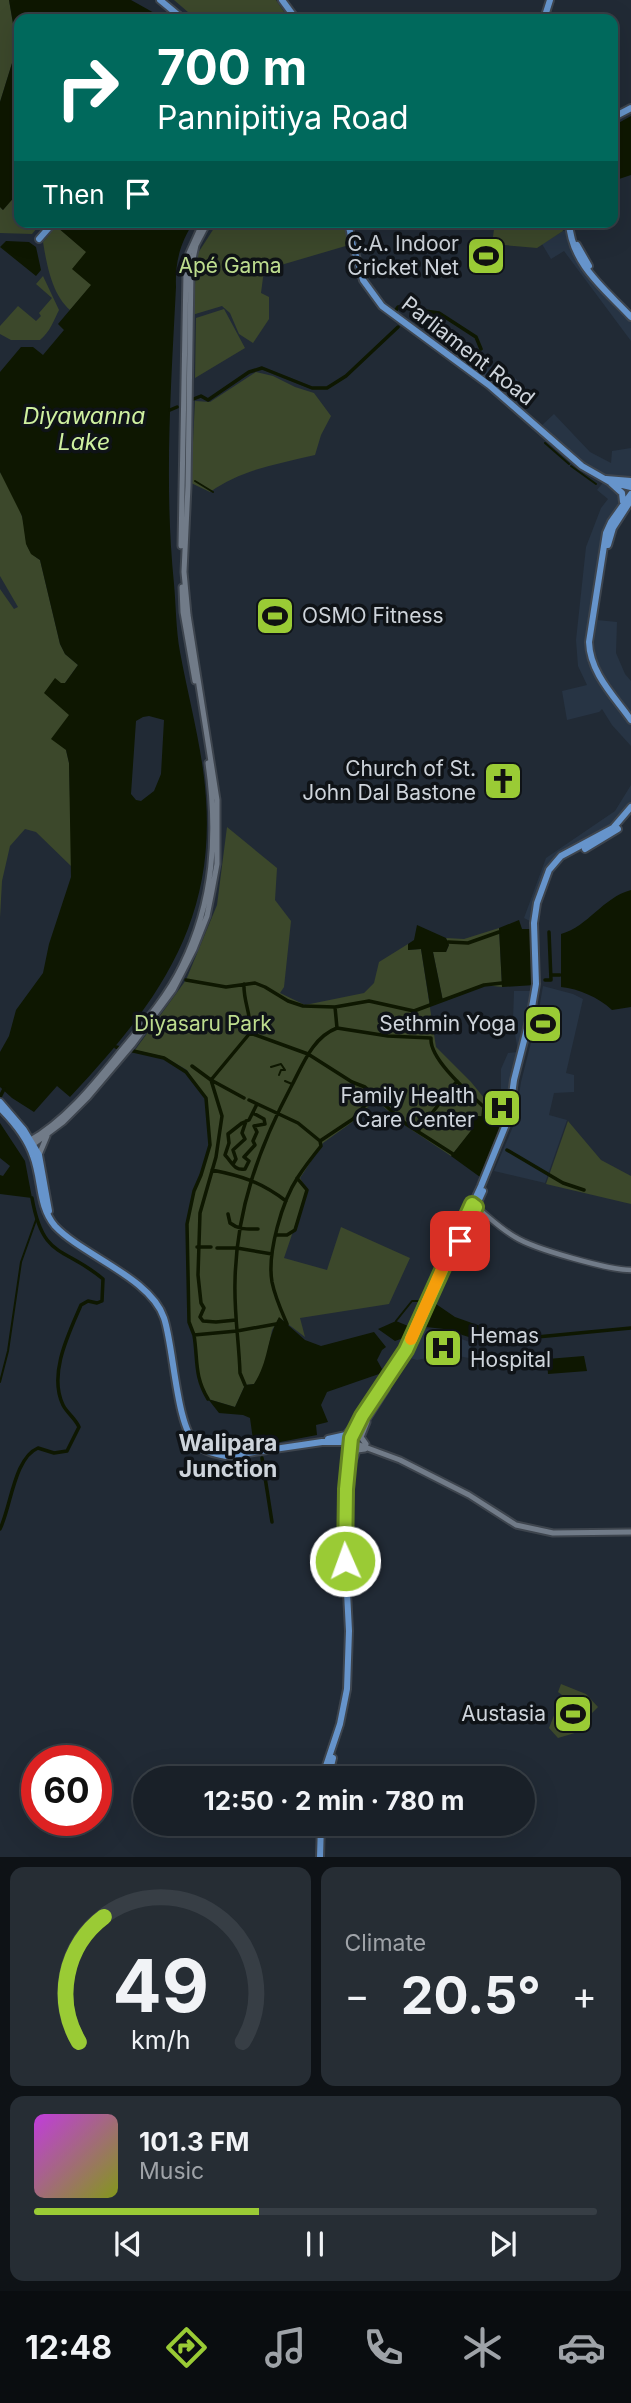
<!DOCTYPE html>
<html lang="en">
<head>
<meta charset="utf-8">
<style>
	body { margin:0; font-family:Inter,sans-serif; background:#262d34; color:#f1f3f6; height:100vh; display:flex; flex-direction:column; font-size:26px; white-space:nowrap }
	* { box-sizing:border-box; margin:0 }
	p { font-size:23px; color:#9fa3a8 }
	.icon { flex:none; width:38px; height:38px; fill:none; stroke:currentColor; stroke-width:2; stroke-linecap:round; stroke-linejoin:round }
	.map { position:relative; height:1857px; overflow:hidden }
	.details { display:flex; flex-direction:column; gap:10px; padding:10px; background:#0e1216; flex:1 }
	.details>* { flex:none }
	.top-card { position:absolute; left:14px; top:14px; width:604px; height:214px; border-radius:14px; box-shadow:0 7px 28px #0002,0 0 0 2px #373e45; background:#00695c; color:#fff; overflow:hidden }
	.speed { position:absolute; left:21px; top:1745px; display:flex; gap:14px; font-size:35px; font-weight:700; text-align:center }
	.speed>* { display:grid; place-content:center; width:91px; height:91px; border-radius:50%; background:#192028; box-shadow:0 7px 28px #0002,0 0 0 2px #373e45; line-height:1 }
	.speed .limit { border:10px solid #d22; background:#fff; color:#111 }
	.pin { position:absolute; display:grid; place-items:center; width:60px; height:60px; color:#fff; margin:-30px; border-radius:14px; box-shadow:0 4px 10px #0006 }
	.me { position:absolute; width:77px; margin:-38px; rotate:358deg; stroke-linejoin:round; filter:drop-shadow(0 0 5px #0008) }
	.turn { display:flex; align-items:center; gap:24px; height:147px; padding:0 28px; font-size:32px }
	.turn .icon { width:91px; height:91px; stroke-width:2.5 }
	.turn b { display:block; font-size:49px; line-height:60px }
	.then { display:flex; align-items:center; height:66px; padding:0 28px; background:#0003; gap:14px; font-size:26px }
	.big { font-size:52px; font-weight:700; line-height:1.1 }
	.details .tile { flex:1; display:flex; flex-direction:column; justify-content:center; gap:10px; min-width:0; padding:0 24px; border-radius:14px; background:#262d34 }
	.details .dial { align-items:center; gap:0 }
	.dial svg { height:182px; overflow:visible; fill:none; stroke:#373e45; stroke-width:7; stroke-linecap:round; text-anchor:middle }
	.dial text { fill:#f1f3f6; stroke:none }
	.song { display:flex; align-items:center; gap:21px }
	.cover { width:84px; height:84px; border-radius:10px; background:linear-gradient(135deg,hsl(290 70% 55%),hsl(70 70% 35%)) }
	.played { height:7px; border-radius:4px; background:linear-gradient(90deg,#9acb35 40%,#373e45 40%) }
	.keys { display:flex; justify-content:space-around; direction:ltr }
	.heat { display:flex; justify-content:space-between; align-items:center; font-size:38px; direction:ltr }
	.details .tiles { flex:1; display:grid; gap:10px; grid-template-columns:1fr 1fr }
	.tile:last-child { grid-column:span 2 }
	.trip { position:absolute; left:133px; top:1766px; width:402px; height:70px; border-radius:35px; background:#192028; box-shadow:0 7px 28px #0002,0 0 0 2px #373e45; font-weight:700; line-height:70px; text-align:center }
	.menu { display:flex; height:112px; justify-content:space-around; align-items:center; background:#0a0d10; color:#9fa3a8 }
	.menu .icon { width:49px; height:49px }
	.menu .selected { color:#9acb35 }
	.menu b { font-size:32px; color:#f1f3f6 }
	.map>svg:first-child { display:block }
	.built { fill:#273444 }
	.green { fill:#3c482b }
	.water { fill:#0e1701; fill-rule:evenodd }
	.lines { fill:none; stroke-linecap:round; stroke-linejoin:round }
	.stream { stroke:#0e1701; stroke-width:2 }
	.canal { stroke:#0e1701; stroke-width:3.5 }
	.tertiary-casing { stroke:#3e454e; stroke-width:8 }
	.secondary-casing { stroke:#3e454e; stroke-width:9 }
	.primary-casing { stroke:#3e454e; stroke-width:10 }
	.tertiary { stroke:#717b88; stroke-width:4.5 }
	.secondary { stroke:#717b88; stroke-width:5 }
	.primary { stroke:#6694cb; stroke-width:6 }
	.route-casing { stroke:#648422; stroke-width:18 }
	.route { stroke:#9acb35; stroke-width:12 }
	.slow { stroke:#f59e0b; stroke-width:12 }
	.labels { text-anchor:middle; stroke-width:7; stroke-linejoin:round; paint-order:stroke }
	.poi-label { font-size:21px; fill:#ced4db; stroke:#0f1317; text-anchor:end }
	.park-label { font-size:21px; fill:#bddc8e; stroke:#0f1317 }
	.street-label { font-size:21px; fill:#ced4db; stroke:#0f1317 }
	.water-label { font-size:23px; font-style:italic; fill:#cff0a0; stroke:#0f1317 }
	.neighbourhood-label { font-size:23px; font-weight:bold; fill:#ced4db; stroke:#0f1317 }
</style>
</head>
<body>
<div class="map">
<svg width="631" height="1857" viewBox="0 0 631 1857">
	<rect width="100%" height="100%" fill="#212a35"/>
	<path class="built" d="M563,231H567L574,251L631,319V341L564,251L551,259L542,244Z
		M498,363L533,394L520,407L479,373Z
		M554,414L590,452L611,463L612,451L631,448V480L604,478L593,473L539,428Z
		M605,480L618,490L622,503L610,521L589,642L591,661L631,722V746L612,725L602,709L599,712L567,720L562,691L587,685L578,666L576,640L586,547L601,508L608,499L597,490Z
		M597,620L617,622L616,653L625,674L631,681V713L605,677L596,660L594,642Z
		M631,785V806L612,828L560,856L549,870L534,923L524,918L546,858L615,811Z
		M543,986L573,994L583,999L566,1073L574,1075V1092L554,1093L549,1115L567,1120L545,1183L494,1171L515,1122L521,1082L538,1015Z
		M514,991H533L504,1125L493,1119L501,1101V1069L508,1053L518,1052L513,1021Z
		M425,1329L441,1331L472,1343L469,1358L447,1354L417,1360L410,1358Z"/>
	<path class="green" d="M0,0H9L17,47L0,102Z
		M174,0H276L289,19H196Z
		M17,193L19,195V222H42L32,234L0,233V207L3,210Z
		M218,222H346L349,245L264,270L261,293L269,297V319L253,343L239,334L230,313L222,306L192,315L198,253Z
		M495,222H560L563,231L537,248L492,244Z
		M56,226L87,252L92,285L70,310C52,294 47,266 43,242Z
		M43,276L59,310C54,320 50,332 40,340H11L0,334V326L18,306L36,321L41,316L39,313L52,298L36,284Z
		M224,309L245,348L195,378L196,318Z
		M256,372L273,376L295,387L314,393L331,416L321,435L315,455C278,464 242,469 210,492L191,483L195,401L210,402Z
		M0,472C9,484 18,503 22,517C28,536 21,548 40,560L60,644L65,654L78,665L65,683H61L69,715L66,750L69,763L72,867L36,832L25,829L10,846L2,881L0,918V589L14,609L18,607L0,576Z
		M227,827L277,868L275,900L291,921L284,987L280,993L305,1005L364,993L374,983L379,962L408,944V950L421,949L436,1047L471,1082L489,1104L490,1117L478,1116L474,1128L451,1156L409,1128L375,1100L355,1120L323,1143L300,1178L307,1190L284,1258L327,1270L341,1227L410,1258L389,1304L300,1318L305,1337L280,1318L272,1330L264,1370L254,1384L245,1385L235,1407L208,1399C191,1371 201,1351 189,1322L187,1224L194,1191L201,1175L210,1145L206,1099L187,1070L165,1057L135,1050L186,980L217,905Z
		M499,928L502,987L484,985L443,1001L433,952H446L449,945L446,938L464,939Z
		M568,1121L601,1160L631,1176V1204L546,1184Z
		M561,1684L586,1694L598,1707L584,1721L585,1730L558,1738L549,1728L562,1695L558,1692Z"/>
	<path class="water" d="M9,0H131L165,19H19V195L17,194L3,210L0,207V102L17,47Z
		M631,116V175L613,181V126Z
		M61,222H194C180,242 175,263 176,287C171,386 164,485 174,584C176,606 176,630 180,652C189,701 203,750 206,799C215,928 153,1008 70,1097L57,1086L34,1112L12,1098L0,1087V1052L9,1036L16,1010L43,973L49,944L71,877L69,763L66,750L51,739L69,715L44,693L55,678L61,683H65L78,665L65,654L60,644L40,560L31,554L26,544L22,516L0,472V372L21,347H33L43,355L64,330L58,324L91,285L72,269L86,252L57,227ZM149,716L164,720L161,774L154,791L141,801L136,800L131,794L136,721L143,717Z
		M6,241L29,242L36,247L41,270L36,276L0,247Z
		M631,890V1007L612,1010C598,997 579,989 561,987V934C589,926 602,898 631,890Z
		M519,920L522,929H534L535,985L502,987L499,928Z
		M417,925L446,938L449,945L446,952H433L443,1001L430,1006L421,949L408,950V944L414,940Z
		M478,1116L490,1117L504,1126L494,1143L480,1177L451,1156L473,1128L469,1124L471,1120Z
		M0,1123L25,1161L32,1198L0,1194V1175L3,1176L10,1166L0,1158Z
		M436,1304L455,1317L486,1328L487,1335L484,1342L444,1329L426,1327Z
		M279,1317L305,1340L321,1346L374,1332L386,1347L382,1350L377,1360L382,1369L379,1374L327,1392L321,1405L328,1422L316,1425L317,1435L254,1447L250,1418L243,1415L219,1413L208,1399L235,1407L245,1385L254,1384C269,1361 266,1340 279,1317Z
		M396,1321L413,1328L409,1336L395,1341L378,1329Z
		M584,1356L587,1371L548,1374L547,1359Z"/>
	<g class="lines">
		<path class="stream" d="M545,443L569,464
			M571,466L596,484
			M195,481L213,492
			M271,1067L281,1064L285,1070H281L279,1075
			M285,1081L292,1084
			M396,1321L412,1301H424
			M0,1382L8,1351L21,1262L36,1220"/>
		<path class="canal" d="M396,310L398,307L439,313L476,337L481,349
			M191,400L201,396L208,400L249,372L262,368L312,388H327L346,376L398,327
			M170,410L177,407
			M448,942L468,943L499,932
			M551,975H560
			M186,980L226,987L255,983L265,987L288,1001L303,1006L335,1007L369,1001L414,1011L484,985L502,983
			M545,980H551L549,932
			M335,1007L337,1028
			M250,1033L308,1054L352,1082L365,1087L406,1124L453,1154
			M116,1047L164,1058L186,1072L206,1098L210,1145L201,1175L194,1191L187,1224L189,1322L194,1335
			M192,1066L211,1080L244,1098
			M0,1097L4,1089
			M249,1100L298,1123L320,1141L321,1146C313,1156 305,1166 298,1177C282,1201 267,1253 272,1282C275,1297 281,1310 287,1324
			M253,1113L264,1119L265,1124L254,1126L257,1132L253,1141L255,1145L244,1157L249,1161L245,1169C234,1171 232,1162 225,1155L229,1143L228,1134L242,1123L249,1120L257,1104
			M418,1131L457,1081
			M320,1141L353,1119L374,1095
			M507,1150L563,1183L584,1190
			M233,1164L236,1159L233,1150L245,1139L242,1133L246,1121
			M212,1170C242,1176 261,1182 286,1201
			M228,1214L230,1223C239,1230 247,1229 258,1229
			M276,1235H287L295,1230L307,1190L297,1178
			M197,1247H211
			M217,1248H237L272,1254
			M236,1320L216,1322L203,1321L200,1317L204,1308L201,1303L198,1275L200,1213L216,1157L222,1116L211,1080L250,1033C252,1016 243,1001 244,984
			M487,1335L516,1339L631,1328
			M245,1385L240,1373C239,1342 234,1313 235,1282C236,1211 259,1147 292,1085C303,1064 313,1037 337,1028L388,1036L431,1038C429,1059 469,1093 484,1107L483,1117
			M208,1399C194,1376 198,1360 194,1335L237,1331L276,1324
			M262,1458L272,1522
			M0,1529C11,1507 14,1458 38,1448L54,1453L67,1451L79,1427C75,1418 67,1413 63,1405C48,1374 69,1333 81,1305L88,1301L97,1303L102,1301L103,1279C64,1246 43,1260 32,1198"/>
		<defs>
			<path id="tertiary" d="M476,1207C489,1217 501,1229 515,1237C534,1249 609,1270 631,1270"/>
			<path id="secondary" d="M181,546L186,273L189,253L203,222
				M182,587L183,612L195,681
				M29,1141C64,1121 92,1087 117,1056C140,1028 166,999 182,966C214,901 218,834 208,763
				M31,1146L63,1122L88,1097L132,1045L173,990L194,949L207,916L212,891L217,864V800L188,615L184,572L188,486L191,268L196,245L208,222
				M39,1155L47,1136
				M354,1443L400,1460L469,1495L516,1525L553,1533L631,1532
				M366,1444L361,1437L367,1422
				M351,1467L357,1450L365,1449"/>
			<path id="primary" d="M160,0L183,19
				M282,0L296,19
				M544,19L550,0
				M612,118L631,108
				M348,222L353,246L363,280L382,306L489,385L582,466L610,482L631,487
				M569,222C571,264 605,289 631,317
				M39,239L54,222
				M577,245L589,266
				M606,479L631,481
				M611,483L622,493L623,502
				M631,494L611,522L606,533L589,642C590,673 614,696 631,720
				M608,545L613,528L631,500
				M585,849L618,829
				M0,1102L24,1130L39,1155L49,1211
				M0,1108C13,1121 27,1138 33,1156C42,1180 38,1206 55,1226C82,1255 151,1278 164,1318C174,1347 176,1428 197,1445C205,1452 216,1454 226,1456L322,1442H352
				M467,1226L483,1191
				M328,1439L346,1435L352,1428
				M353,1452L358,1432L386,1388
				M349,1508L351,1470
				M324,1778L325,1769L340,1724L347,1689L349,1631L344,1534L351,1438L362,1416L406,1350L481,1186L509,1117L514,1080L531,1013L536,984L534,923L537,903L549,870L561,856L613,828L631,807
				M328,1778L333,1758
				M320,1857L321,1824"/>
		</defs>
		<use href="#tertiary" class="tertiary-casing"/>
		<use href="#secondary" class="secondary-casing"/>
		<use href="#primary" class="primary-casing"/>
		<use href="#tertiary" class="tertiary"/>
		<use href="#secondary" class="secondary"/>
		<use href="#primary" class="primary"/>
	</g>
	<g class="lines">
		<defs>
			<path id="route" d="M345,1561L346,1489L351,1438L362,1416L406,1350L472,1204L476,1207L460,1241"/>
		</defs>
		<use href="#route" class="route-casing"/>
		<use href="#route" class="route"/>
		<path class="slow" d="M411,1339L446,1260"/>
	</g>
	<defs>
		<symbol id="stadium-square" viewBox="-11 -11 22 22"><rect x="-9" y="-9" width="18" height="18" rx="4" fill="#9acb35" stroke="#0f1317"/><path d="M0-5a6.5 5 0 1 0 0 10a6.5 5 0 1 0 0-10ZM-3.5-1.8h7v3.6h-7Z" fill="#111"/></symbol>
		<symbol id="church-square" viewBox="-11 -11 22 22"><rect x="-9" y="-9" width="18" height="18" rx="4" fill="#9acb35" stroke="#0f1317"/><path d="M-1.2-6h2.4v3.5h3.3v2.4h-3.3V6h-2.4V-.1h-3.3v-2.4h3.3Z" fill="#111"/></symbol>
		<symbol id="hospital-square" viewBox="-11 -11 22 22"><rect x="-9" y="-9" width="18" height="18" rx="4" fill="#9acb35" stroke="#0f1317"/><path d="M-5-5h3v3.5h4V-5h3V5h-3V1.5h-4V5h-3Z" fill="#111"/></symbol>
	</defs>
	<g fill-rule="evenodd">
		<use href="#stadium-square" x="464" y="234" width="44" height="44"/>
		<use href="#stadium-square" x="253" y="594" width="44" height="44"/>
		<use href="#church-square" x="481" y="759" width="44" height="44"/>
		<use href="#stadium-square" x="521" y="1002" width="44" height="44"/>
		<use href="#hospital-square" x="480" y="1086" width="44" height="44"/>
		<use href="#hospital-square" x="421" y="1326" width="44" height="44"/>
		<use href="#stadium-square" x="551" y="1692" width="44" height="44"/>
	</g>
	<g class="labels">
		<g class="poi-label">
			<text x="459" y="251">C.A. Indoor<tspan x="459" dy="24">Cricket Net</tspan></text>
			<text x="302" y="623" text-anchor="start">OSMO Fitness</text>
			<text x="476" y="776">Church of St.<tspan x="476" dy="24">John Dal Bastone</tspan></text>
			<text x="516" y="1031">Sethmin Yoga</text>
			<text x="475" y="1103">Family Health<tspan x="475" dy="24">Care Center</tspan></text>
			<text x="470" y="1343" text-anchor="start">Hemas<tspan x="470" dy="24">Hospital</tspan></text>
			<text x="546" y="1721">Austasia</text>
		</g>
		<g class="park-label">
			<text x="230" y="273">Apé Gama</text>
			<text x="203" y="1031">Diyasaru Park</text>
		</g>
		<g class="street-label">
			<text transform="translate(468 351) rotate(38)" y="7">Parliament Road</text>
		</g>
		<g class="water-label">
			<text x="84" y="424">Diyawanna<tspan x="84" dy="26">Lake</tspan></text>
		</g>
		<g class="neighbourhood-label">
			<text x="228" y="1451">Walipara<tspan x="228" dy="26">Junction</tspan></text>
		</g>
	</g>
</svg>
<div class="speed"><div class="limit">60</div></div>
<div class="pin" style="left:460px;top:1241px;background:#d93025"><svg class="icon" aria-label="arrive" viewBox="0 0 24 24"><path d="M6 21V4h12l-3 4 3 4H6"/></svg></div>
<svg class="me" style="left:345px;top:1561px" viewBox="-20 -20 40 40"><circle r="17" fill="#9acb35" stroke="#fff" stroke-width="3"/><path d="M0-11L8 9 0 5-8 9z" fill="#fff"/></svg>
<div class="trip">12:50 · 2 min · 780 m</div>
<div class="top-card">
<div class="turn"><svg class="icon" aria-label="right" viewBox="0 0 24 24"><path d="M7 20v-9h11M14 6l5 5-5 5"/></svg><div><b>700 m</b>Pannipitiya Road</div></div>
<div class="then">Then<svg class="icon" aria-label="arrive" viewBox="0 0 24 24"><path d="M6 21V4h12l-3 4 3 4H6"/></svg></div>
</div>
</div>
<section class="details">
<div class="tiles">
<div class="tile dial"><svg viewBox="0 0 100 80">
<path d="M14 69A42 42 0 1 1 86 69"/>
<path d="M14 69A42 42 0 0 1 25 14" stroke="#9acb35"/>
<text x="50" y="56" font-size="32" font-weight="700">49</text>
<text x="50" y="72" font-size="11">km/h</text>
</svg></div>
<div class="tile"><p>Climate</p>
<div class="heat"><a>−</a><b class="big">20.5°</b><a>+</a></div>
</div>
<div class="tile">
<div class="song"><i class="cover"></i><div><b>101.3 FM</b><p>Music</p></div></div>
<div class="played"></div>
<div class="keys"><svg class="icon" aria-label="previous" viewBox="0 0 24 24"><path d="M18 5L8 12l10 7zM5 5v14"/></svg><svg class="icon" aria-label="pause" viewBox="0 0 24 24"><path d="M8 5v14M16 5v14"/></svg><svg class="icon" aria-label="next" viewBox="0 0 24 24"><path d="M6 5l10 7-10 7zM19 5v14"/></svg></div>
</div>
</div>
</section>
<nav class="menu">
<b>12:48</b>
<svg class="icon selected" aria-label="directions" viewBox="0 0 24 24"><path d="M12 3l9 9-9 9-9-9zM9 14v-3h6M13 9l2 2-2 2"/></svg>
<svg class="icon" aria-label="music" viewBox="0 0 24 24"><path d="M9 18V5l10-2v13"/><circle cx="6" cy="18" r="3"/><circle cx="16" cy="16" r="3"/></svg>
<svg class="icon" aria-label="phone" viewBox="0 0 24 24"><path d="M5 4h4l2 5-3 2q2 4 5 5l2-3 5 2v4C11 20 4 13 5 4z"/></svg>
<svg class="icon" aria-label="climate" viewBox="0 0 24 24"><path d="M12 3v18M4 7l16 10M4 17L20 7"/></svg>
<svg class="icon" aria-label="car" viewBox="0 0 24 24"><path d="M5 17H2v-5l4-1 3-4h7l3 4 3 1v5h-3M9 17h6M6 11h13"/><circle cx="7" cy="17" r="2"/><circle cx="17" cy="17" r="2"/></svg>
</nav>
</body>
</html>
